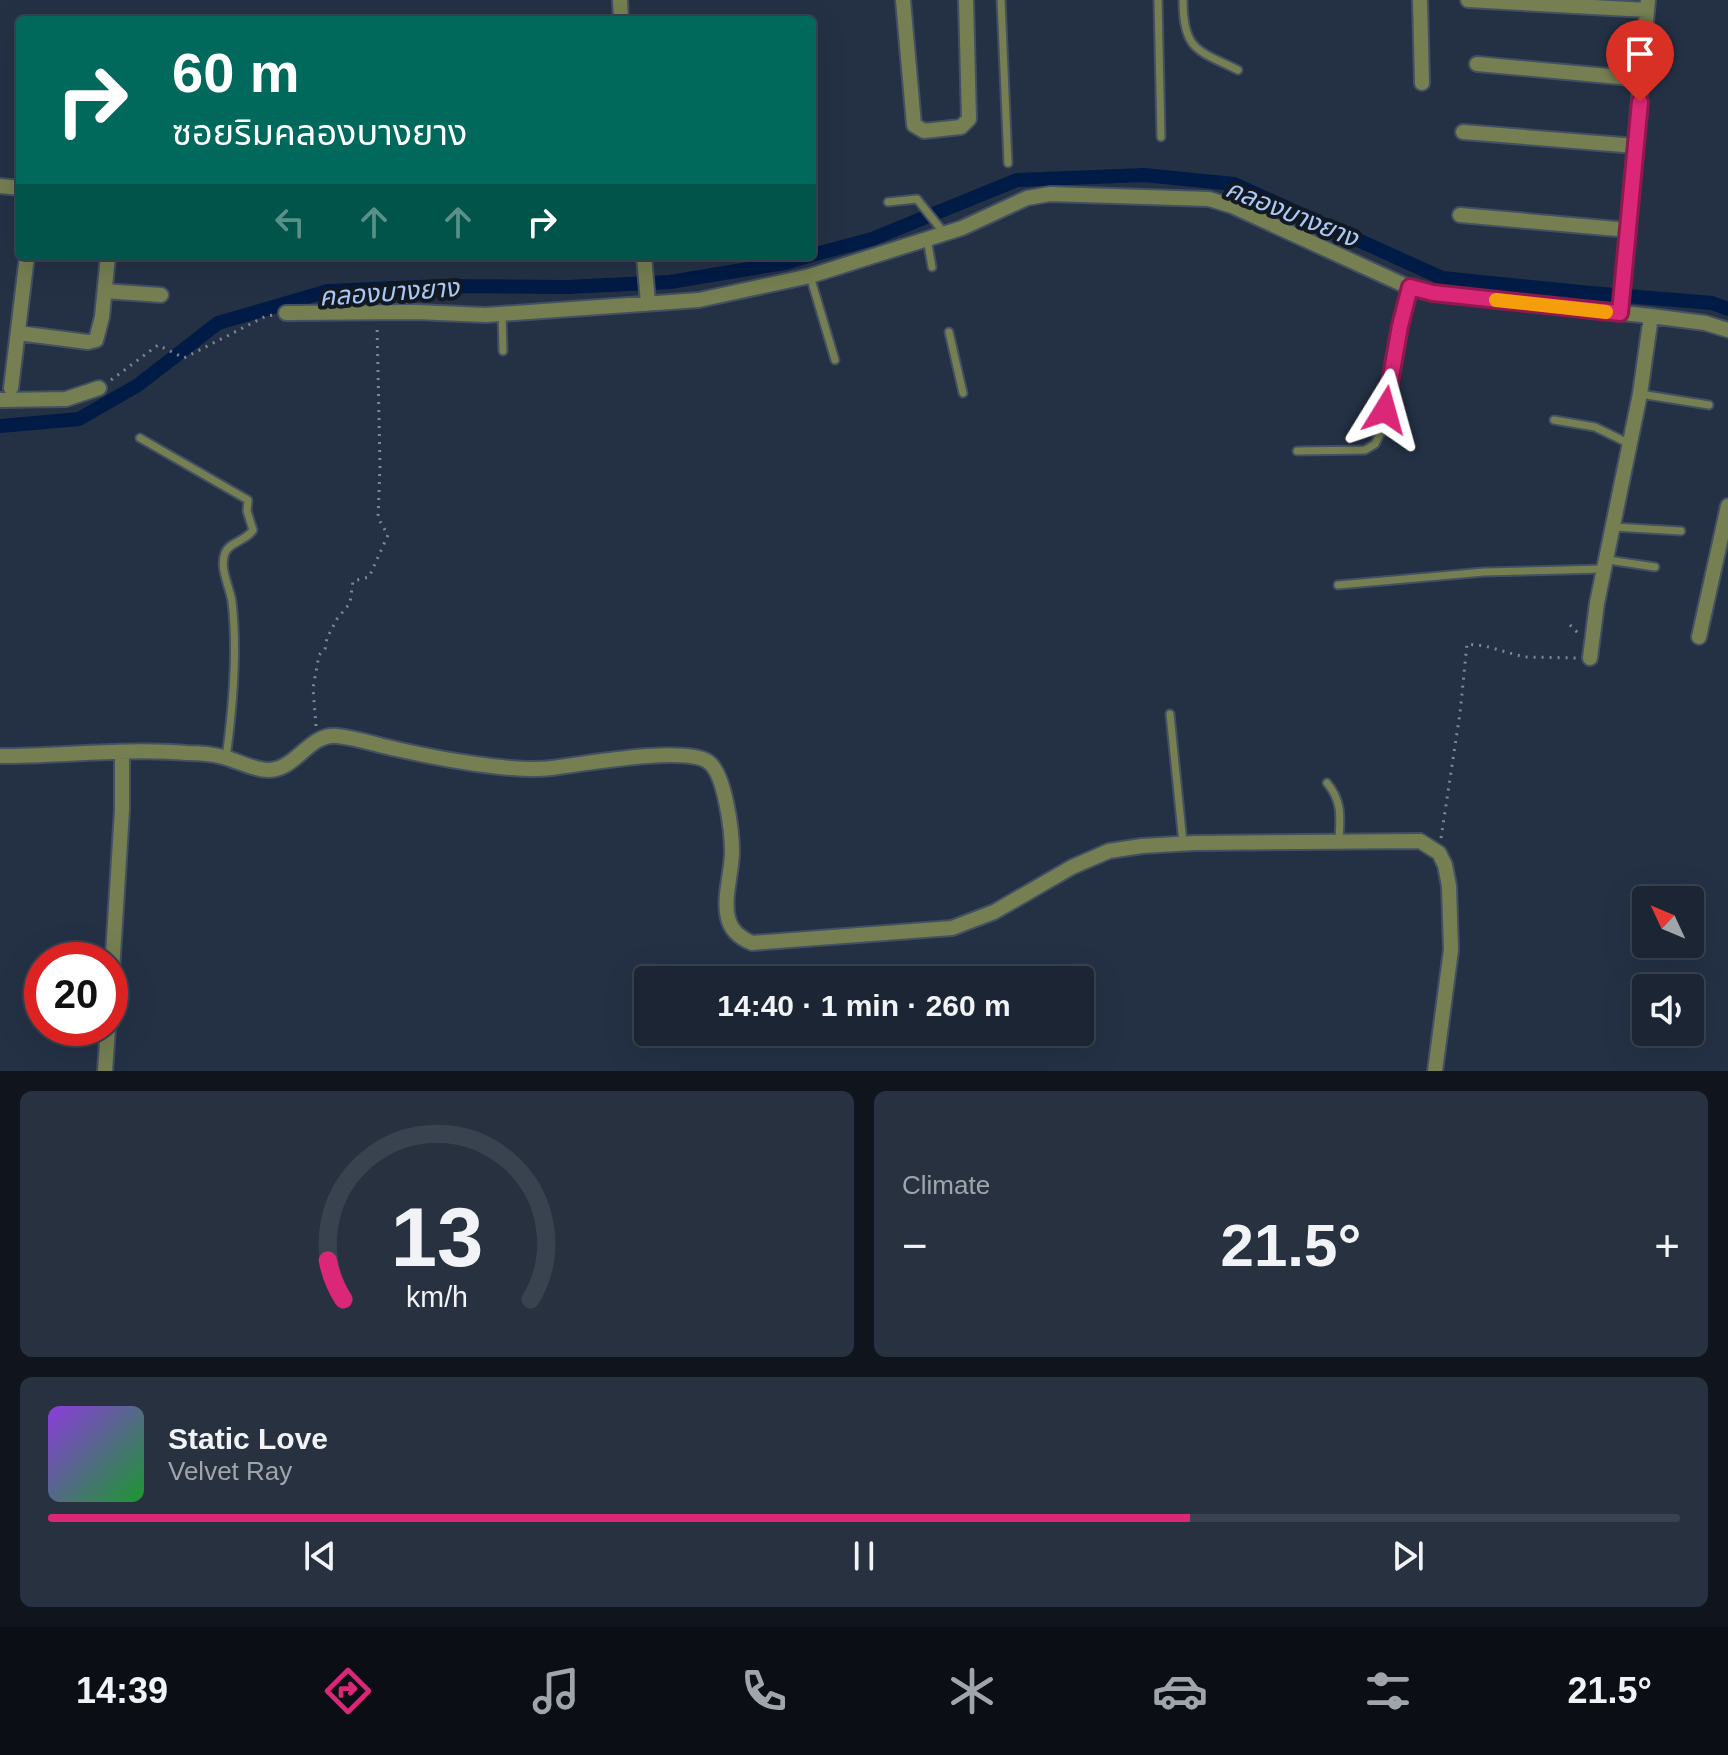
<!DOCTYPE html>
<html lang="en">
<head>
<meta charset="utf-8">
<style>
	body { margin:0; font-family:Helvetica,"Noto Sans Thai",sans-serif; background:#283140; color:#f1f3f6; height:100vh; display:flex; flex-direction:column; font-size:30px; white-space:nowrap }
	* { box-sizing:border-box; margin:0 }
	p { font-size:26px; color:#a0a5ac }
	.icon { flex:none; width:44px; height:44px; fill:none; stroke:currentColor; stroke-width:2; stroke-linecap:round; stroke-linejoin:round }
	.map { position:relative; height:1071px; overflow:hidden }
	.drawer { display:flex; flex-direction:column; gap:20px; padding:20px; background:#0f141d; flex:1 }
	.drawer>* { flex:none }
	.top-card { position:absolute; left:16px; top:16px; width:800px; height:244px; border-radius:8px; box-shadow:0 8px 32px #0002,0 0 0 2px #39424f; background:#00695c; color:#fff; overflow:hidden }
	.needle { width:52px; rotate:314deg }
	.tools { position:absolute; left:1632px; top:886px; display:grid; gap:16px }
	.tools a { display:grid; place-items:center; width:72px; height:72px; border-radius:8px; background:#1b2534; box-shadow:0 8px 32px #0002,0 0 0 2px #39424f; font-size:40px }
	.speed { position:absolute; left:24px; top:942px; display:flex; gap:16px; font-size:40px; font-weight:700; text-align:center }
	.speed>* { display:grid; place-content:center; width:104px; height:104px; border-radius:50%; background:#1b2534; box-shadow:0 8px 32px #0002,0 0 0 2px #39424f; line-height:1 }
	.speed .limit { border:12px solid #d22; background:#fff; color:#111 }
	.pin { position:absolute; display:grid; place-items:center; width:68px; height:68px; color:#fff; margin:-82px -34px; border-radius:50% 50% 50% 0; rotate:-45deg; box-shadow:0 0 8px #0007 }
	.pin .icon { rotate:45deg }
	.me { position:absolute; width:88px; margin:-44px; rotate:8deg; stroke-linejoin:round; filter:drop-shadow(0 0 6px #0008) }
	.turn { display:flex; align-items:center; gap:28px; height:168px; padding:0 24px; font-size:36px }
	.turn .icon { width:104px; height:104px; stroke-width:2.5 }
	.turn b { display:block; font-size:56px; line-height:68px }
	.lanes { display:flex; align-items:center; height:76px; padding:0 24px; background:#0003; justify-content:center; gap:40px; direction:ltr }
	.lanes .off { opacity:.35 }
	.big { font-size:60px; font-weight:800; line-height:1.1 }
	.drawer .widget { flex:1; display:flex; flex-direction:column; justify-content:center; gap:12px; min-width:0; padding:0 28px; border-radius:12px; background:#283140 }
	.drawer .dial { align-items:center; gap:0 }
	.dial svg { height:208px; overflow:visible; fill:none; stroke:#39424f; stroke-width:7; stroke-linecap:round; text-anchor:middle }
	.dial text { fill:#f1f3f6; stroke:none }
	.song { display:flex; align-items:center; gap:24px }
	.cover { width:96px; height:96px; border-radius:12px; background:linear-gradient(135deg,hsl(270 70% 55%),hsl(130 70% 35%)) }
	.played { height:8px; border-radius:4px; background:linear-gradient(90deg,#db2777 70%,#39424f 70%) }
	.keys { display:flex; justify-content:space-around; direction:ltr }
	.heat { display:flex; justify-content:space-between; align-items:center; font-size:44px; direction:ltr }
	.drawer .tiles { flex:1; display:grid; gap:20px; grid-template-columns:1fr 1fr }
	.widget:last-child { grid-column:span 2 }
	.trip { position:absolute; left:634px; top:966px; width:460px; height:80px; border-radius:8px; background:#1b2534; box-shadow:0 8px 32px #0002,0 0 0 2px #39424f; font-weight:800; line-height:80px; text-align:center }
	.tabs { display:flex; height:128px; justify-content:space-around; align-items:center; background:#0b0f15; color:#a0a5ac }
	.tabs .icon { width:56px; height:56px }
	.tabs .on { color:#db2777 }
	.tabs b { font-size:36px; color:#f1f3f6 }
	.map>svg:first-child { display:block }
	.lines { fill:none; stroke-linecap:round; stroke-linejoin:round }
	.canal { stroke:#001b46; stroke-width:14 }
	.lane-casing { stroke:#434f62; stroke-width:11 }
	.street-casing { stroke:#434f62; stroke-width:18 }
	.path { stroke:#7c8798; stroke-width:3; stroke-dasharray:2 6; stroke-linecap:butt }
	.lane { stroke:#757f51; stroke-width:7 }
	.street { stroke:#757f51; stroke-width:14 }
	.route-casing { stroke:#8e194d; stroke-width:20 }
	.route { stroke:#db2777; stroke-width:14 }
	.slow { stroke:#f59e0b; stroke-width:14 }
	.labels { text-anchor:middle; stroke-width:8; stroke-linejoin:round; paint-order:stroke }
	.water-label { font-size:26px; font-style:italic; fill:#aac9f6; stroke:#131922 }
</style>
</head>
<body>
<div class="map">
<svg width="1728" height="1071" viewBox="0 0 1728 1071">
	<rect width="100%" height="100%" fill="#243145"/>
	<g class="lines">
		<path class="canal" d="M812,255L872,239L1017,180L1144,175L1234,184L1442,278L1590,293L1712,303L1728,309
			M0,426L79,419L138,385L218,323L328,291L441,286L567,287L670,282L784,263L809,256"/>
		<defs>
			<path id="lane" d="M1001,0L1008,163
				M1158,0L1161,137
				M1183,0C1183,50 1197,50 1238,70
				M888,202L917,199L944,233
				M927,239L932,267
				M810,276L835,360
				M502,314L503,351
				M949,332L963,393
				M1640,394L1709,405
				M1554,420L1595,427L1630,444
				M140,438L248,500L247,511L253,530C246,541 229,542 225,553C219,569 230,587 232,602C238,653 233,707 226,758
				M1297,451L1365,450L1375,444L1381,432L1400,326L1410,287
				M1614,527L1681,531
				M1608,560L1655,567
				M1338,585L1484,572L1604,569
				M1170,714L1183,843
				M1327,783C1343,802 1340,818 1339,841"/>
			<path id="street" d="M620,0L621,20
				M903,0L914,125L924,131L961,127L969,119L966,0
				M1420,0L1422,83
				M1468,0L1647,10
				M1477,64L1641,79
				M1463,132L1636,146
				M0,186L20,188
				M1460,215L1629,230
				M644,256L648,303
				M105,291L161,295
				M286,313L415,312L486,315L699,300L810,276L962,228L1027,198L1050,194L1209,199L1232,206L1404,285L1433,293L1651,316L1705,323L1728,330
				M1620,313L1648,0
				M18,333L88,342L96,340L102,317L108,256
				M11,388L27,256
				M0,400L66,399L99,388
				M1699,637L1728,506
				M1590,658L1597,603L1640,394L1651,316
				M0,756C62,756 126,748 187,753C199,753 212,754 223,757C239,761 253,770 269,770C297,769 309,733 337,736C357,738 377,745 396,749C436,758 513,773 552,768C584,764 682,746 707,761C725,771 732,832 732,852C732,872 723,898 728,918C731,931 740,938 752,943L952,928L994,912L1072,867L1109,851L1142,846L1194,843L1420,841L1439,853L1445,865L1449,886L1451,950L1435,1071
				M110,1003L122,810V753
				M105,1071L108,1028"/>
		</defs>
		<use href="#lane" class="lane-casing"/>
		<use href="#street" class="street-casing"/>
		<path class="path" d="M111,380L158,345L184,358L266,316L274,315
			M1570,625L1579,634
			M316,726L313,688L319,655L325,649L327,638L337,619L350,603L353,581L369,577L388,535L378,518L380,466L377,324
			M1441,838L1460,713L1467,644L1485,646L1524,657L1578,658"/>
		<use href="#lane" class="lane"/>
		<use href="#street" class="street"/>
	</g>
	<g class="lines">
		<defs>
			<path id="route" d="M1385,410L1400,326L1410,287L1433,293L1620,313L1640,102"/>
		</defs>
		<use href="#route" class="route-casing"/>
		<use href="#route" class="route"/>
		<path class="slow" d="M1496,300L1606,312"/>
	</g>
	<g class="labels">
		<g class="water-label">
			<text transform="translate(1292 213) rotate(22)" y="9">คลองบางยาง</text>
			<text transform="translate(389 292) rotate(-4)" y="9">คลองบางยาง</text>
		</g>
	</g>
</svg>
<div class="tools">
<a><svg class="needle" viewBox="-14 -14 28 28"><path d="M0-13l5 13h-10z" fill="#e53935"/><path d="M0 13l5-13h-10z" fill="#a0a5ac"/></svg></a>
<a><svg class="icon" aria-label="sound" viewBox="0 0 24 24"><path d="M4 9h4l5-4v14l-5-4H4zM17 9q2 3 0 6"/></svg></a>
</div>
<div class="speed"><div class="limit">20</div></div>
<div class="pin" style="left:1640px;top:102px;background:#d93025"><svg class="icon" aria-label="arrive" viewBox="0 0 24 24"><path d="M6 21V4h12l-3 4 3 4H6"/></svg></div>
<svg class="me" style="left:1385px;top:410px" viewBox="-20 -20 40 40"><path d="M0-17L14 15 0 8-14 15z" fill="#db2777" stroke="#fff" stroke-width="4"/></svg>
<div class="trip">14:40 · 1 min · 260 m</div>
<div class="top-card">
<div class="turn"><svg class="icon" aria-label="right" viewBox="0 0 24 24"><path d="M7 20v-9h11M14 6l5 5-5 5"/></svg><div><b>60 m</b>ซอยริมคลองบางยาง</div></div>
<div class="lanes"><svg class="icon off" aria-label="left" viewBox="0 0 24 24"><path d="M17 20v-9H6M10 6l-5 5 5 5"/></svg><svg class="icon off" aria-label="ahead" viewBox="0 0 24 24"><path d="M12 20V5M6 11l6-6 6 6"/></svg><svg class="icon off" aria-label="ahead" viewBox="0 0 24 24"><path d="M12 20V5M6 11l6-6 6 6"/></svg><svg class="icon" aria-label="right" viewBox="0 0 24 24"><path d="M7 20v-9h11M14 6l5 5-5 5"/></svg></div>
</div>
</div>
<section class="drawer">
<div class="tiles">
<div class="widget dial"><svg viewBox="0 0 100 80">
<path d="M14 69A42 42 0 1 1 86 69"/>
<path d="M14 69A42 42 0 0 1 8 54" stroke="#db2777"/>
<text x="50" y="56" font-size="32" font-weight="700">13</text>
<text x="50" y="72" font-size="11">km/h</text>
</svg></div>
<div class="widget"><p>Climate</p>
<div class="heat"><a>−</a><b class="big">21.5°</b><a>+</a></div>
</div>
<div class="widget">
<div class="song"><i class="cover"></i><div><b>Static Love</b><p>Velvet Ray</p></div></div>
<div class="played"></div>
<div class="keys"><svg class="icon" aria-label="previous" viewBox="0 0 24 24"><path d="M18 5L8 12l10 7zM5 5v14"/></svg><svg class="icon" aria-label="pause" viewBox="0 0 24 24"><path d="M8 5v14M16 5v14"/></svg><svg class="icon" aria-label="next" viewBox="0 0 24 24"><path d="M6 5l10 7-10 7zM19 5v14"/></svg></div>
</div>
</div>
</section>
<nav class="tabs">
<b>14:39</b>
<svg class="icon on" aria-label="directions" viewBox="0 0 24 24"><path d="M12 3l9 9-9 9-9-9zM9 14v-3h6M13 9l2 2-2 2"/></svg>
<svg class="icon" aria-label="music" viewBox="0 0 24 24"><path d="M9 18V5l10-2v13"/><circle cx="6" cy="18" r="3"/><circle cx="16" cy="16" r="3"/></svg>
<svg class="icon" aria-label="phone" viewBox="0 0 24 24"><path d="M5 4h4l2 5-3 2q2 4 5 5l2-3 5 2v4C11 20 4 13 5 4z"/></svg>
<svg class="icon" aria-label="climate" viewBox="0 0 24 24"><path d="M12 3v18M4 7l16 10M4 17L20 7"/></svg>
<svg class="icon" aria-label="car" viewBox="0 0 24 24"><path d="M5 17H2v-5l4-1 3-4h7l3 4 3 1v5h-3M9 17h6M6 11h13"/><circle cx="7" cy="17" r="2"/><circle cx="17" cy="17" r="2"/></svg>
<svg class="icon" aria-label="filters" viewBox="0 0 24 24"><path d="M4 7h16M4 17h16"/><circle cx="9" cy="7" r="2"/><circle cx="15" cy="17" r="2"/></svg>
<b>21.5°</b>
</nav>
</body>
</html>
